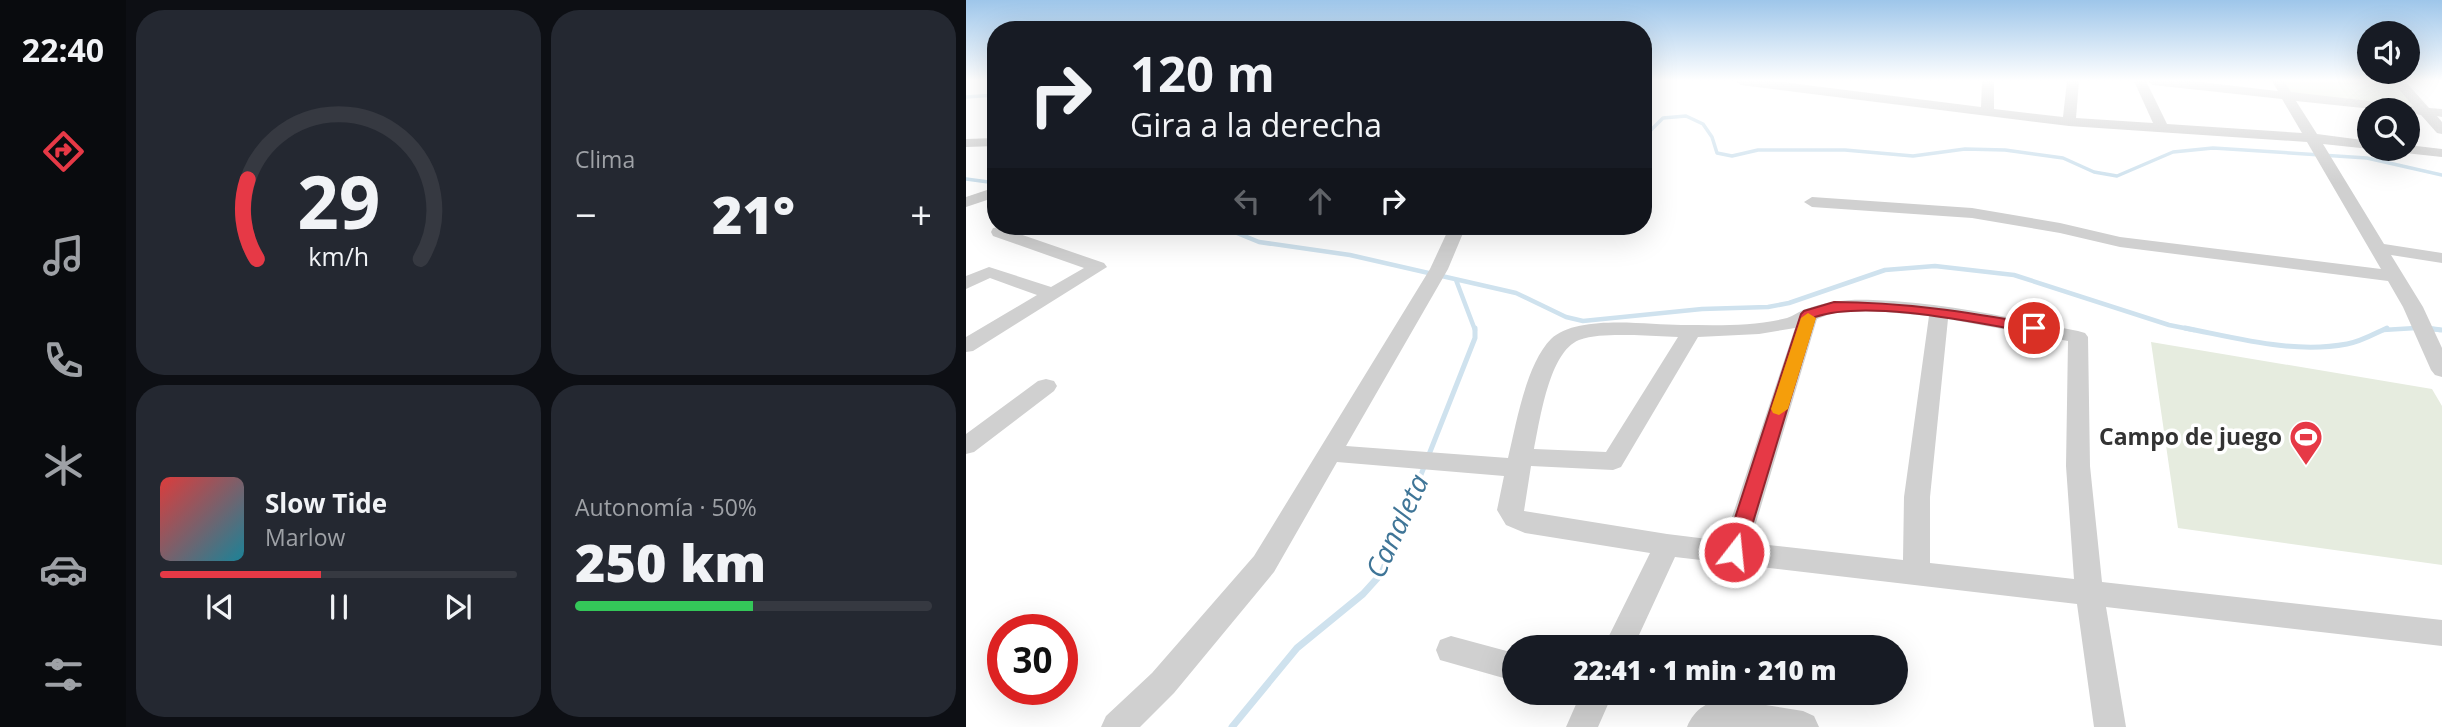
<!DOCTYPE html>
<html lang="es">
<head>
<meta charset="utf-8">
<style>
	body { margin:0; font-family:"Open Sans",sans-serif; background:#242831; color:#f1f3f6; height:100vh; display:flex; flex-direction:column; font-size:26px; white-space:nowrap }
	* { box-sizing:border-box; margin:0 }
	p { font-size:23px; color:#9ea1a6 }
	.icon { flex:none; width:38px; height:38px; fill:none; stroke:currentColor; stroke-width:2; stroke-linecap:round; stroke-linejoin:round }
	.map { position:relative; flex:1; overflow:hidden }
	.sheet { display:flex; flex-direction:column; gap:10px; padding:10px; background:#0d0f14; width:840px }
	.sheet>* { flex:none }
	.banner { position:absolute; left:21px; top:21px; width:665px; height:214px; border-radius:28px; box-shadow:0 7px 28px #0002; background:#171b24; color:#f1f3f6; overflow:hidden }
	.tools { position:absolute; left:1391px; top:21px; display:grid; gap:14px }
	.tools a { display:grid; place-items:center; width:63px; height:63px; border-radius:50%; background:#171b24; box-shadow:0 7px 28px #0002; font-size:35px }
	.speed { position:absolute; left:21px; top:614px; display:flex; gap:14px; font-size:35px; font-weight:700; text-align:center }
	.speed>* { display:grid; place-content:center; width:91px; height:91px; border-radius:50%; background:#171b24; box-shadow:0 7px 28px #0002; line-height:1 }
	.speed .limit { border:10px solid #d22; background:#fff; color:#111 }
	.pin { position:absolute; display:grid; place-items:center; width:60px; height:60px; color:#fff; margin:-30px; border:4px solid #fff; border-radius:50%; box-shadow:0 2px 7px #0007 }
	.me { position:absolute; width:77px; margin:-38px; rotate:16deg; stroke-linejoin:round; filter:drop-shadow(0 0 5px #0008) }
	.turn { display:flex; align-items:center; gap:24px; height:147px; padding:0 28px; font-size:32px }
	.turn .icon { width:91px; height:91px; stroke-width:2.5 }
	.turn b { display:block; font-size:49px; line-height:60px }
	.lanes { display:flex; align-items:center; height:66px; padding:0 28px; background:#0003; justify-content:center; gap:35px; direction:ltr }
	.lanes .off { opacity:.35 }
	.big { font-size:52px; font-weight:800; line-height:1.1 }
	.sheet .tile { flex:1; display:flex; flex-direction:column; justify-content:center; gap:10px; min-width:0; padding:0 24px; border-radius:28px; background:#242831 }
	.sheet .dial { align-items:center; gap:0 }
	.dial svg { height:182px; overflow:visible; fill:none; stroke:#363941; stroke-width:7; stroke-linecap:round; text-anchor:middle }
	.dial text { fill:#f1f3f6; stroke:none }
	.song { display:flex; align-items:center; gap:21px }
	.cover { width:84px; height:84px; border-radius:10px; background:linear-gradient(135deg,hsl(0 70% 55%),hsl(190 70% 35%)) }
	.played { height:7px; border-radius:4px; background:linear-gradient(90deg,#e63946 45%,#363941 45%) }
	.keys { display:flex; justify-content:space-around; direction:ltr }
	.heat { display:flex; justify-content:space-between; align-items:center; font-size:38px; direction:ltr }
	.charge { height:10px; border-radius:5px; background:linear-gradient(90deg,#34c759 50%,#363941 0) }
	.sheet .tiles { flex:1; display:grid; gap:10px; grid-template-columns:repeat(2,1fr) }
	.trip { position:absolute; left:536px; top:635px; width:406px; height:70px; border-radius:35px; background:#171b24; box-shadow:0 7px 28px #0002; font-weight:800; line-height:70px; text-align:center }
	main { display:flex; flex:1; min-height:0 }
	.tabs { display:flex; flex-direction:column; width:126px; justify-content:space-around; align-items:center; background:#090b0e; color:#9ea1a6 }
	.tabs .icon { width:49px; height:49px }
	.tabs .selected { color:#e63946 }
	.tabs b { font-size:32px; color:#f1f3f6 }
	.map>svg:first-child { display:block }
	.green { fill:#e6ecdf }
	.lines { fill:none; stroke-linecap:round; stroke-linejoin:round }
	.stream-far3 { stroke:#cfe2ee; stroke-width:3.5 }
	.stream-far2 { stroke:#cfe2ee; stroke-width:4.5 }
	.stream-far1 { stroke:#cfe2ee; stroke-width:5 }
	.stream { stroke:#cfe2ee; stroke-width:7 }
	.minor { fill:#d0d0d0; fill-rule:evenodd }
	.route { fill:#e63946; stroke:#96252e; stroke-width:2 }
	.slow { fill:#f59e0b }
	.labels { text-anchor:middle; stroke-width:7; stroke-linejoin:round; paint-order:stroke }
	.poi-label { font-size:23px; font-weight:bold; fill:#333; stroke:#fff; text-anchor:end }
	.near-water-label { font-size:28px; font-style:italic; fill:#3f7597; stroke:#fff }
</style>
</head>
<body>
<main>
<nav class="tabs">
<b>22:40</b>
<svg class="icon selected" aria-label="directions" viewBox="0 0 24 24"><path d="M12 3l9 9-9 9-9-9zM9 14v-3h6M13 9l2 2-2 2"/></svg>
<svg class="icon" aria-label="music" viewBox="0 0 24 24"><path d="M9 18V5l10-2v13"/><circle cx="6" cy="18" r="3"/><circle cx="16" cy="16" r="3"/></svg>
<svg class="icon" aria-label="phone" viewBox="0 0 24 24"><path d="M5 4h4l2 5-3 2q2 4 5 5l2-3 5 2v4C11 20 4 13 5 4z"/></svg>
<svg class="icon" aria-label="climate" viewBox="0 0 24 24"><path d="M12 3v18M4 7l16 10M4 17L20 7"/></svg>
<svg class="icon" aria-label="car" viewBox="0 0 24 24"><path d="M5 17H2v-5l4-1 3-4h7l3 4 3 1v5h-3M9 17h6M6 11h13"/><circle cx="7" cy="17" r="2"/><circle cx="17" cy="17" r="2"/></svg>
<svg class="icon" aria-label="filters" viewBox="0 0 24 24"><path d="M4 7h16M4 17h16"/><circle cx="9" cy="7" r="2"/><circle cx="15" cy="17" r="2"/></svg>
</nav>
<section class="sheet">
<div class="tiles">
<div class="tile dial"><svg viewBox="0 0 100 80">
<path d="M14 69A42 42 0 1 1 86 69"/>
<path d="M14 69A42 42 0 0 1 10 34" stroke="#e63946"/>
<text x="50" y="56" font-size="32" font-weight="700">29</text>
<text x="50" y="72" font-size="11">km/h</text>
</svg></div>
<div class="tile"><p>Clima</p>
<div class="heat"><a>−</a><b class="big">21°</b><a>+</a></div>
</div>
<div class="tile">
<div class="song"><i class="cover"></i><div><b>Slow Tide</b><p>Marlow</p></div></div>
<div class="played"></div>
<div class="keys"><svg class="icon" aria-label="previous" viewBox="0 0 24 24"><path d="M18 5L8 12l10 7zM5 5v14"/></svg><svg class="icon" aria-label="pause" viewBox="0 0 24 24"><path d="M8 5v14M16 5v14"/></svg><svg class="icon" aria-label="next" viewBox="0 0 24 24"><path d="M6 5l10 7-10 7zM19 5v14"/></svg></div>
</div>
<div class="tile"><p>Autonomía · 50%</p><b class="big">250 km</b><div class="charge"></div></div>
</div>
</section>
<div class="map">
<svg width="1476" height="727" viewBox="0 0 1476 727">
	<rect width="100%" height="100%" fill="#fff"/>
	<path class="green" d="M1312,81H1432L1459,111L1320,95Z
		M1185,342L1466,389L1476,406V565L1212,528Z"/>
	<g class="lines">
		<path class="stream-far3" d="M0,97L30,95
			M677,138L697,118L720,116L737,124L746,137L751,153L766,156L792,150H879L947,156L999,149L1039,150L1097,158L1128,172L1151,176L1207,152L1247,148L1401,158L1476,175
			M0,179L30,183"/>
		<path class="stream-far2" d="M254,226L293,242L384,255L550,293L600,317L617,321L736,309L802,307L823,303L919,270L969,266L1048,275L1203,325L1228,330
			M490,280L509,330
			M1460,328L1474,330
			M1417,330L1450,328"/>
		<path class="stream-far1" d="M1219,328C1271,338 1327,354 1381,344C1394,342 1408,334 1421,328
			M1460,328L1476,330
			M443,505L509,338V328"/>
		<path class="stream" d="M266,727L331,648L397,594L416,573L444,504"/>
		<path class="minor" d="M769,81H808L1015,107L1016,81H1028V109L1097,117L1101,81H1113L1110,118L1187,123L1168,81H1180L1201,124L1336,133L1316,99L1187,85L1181,81H1225L1312,91L1306,81H1318L1325,92L1447,106L1426,81H1439L1463,108L1476,109V117L1471,116L1476,122V134L1471,133L1455,115L1442,113V110H1416L1330,101L1351,134L1404,141V149H1406H1404L1357,144L1418,244L1476,253V263L1425,255L1457,307L1476,348V377L1469,375L1465,370L1437,307L1422,281L1154,247L1094,233L1006,218L846,207L838,202L846,197L1006,208L1094,223L1154,237L1415,269L1341,142L1103,126L775,85Z
			M30,138V146L0,147V139Z
			M1442,145L1476,149V157L1439,153L1432,149H1442Z
			M30,187V197L0,207V197Z
			M484,226H500L482,269L380,446L542,458C550,425 560,364 585,339C612,314 681,325 715,325C749,325 787,327 821,318C828,316 833,311 840,309C862,301 883,299 907,300C976,302 1044,318 1112,331L1119,333L1122,337L1124,466L1136,582L1476,620V646L1140,607L1160,727H1128L1111,604L709,557L667,648H637L684,553L559,533L540,525L531,510L538,476L371,462L308,572L208,693L174,727H135L140,716L186,673L288,556L464,269ZM872,311H908L963,316L938,497L937,560L784,543L851,319ZM982,319L1102,341L1100,466L1108,579L964,563V497ZM829,328L758,541L701,534L558,511L565,466L647,470L655,467L732,337L793,334ZM668,335L712,337L640,452L568,449C574,420 583,352 613,340C630,334 650,335 668,335Z
			M33,227L138,263L141,267L7,351L0,352V337L71,295L24,278L0,289V276L23,267L85,287L118,268L27,236L25,232L27,228Z
			M80,379L88,381L91,386L88,391L8,452L0,454V434L72,381Z
			M485,636L548,653V681L474,660L470,650L474,640Z
			M615,693H647L632,727H600Z
			M762,699L837,711L848,716L853,727H721C729,708 742,701 762,699Z"/>
	</g>
	<linearGradient id="sky" x2="0" y2="1"><stop stop-color="#9ec6ea"/><stop offset="0.44" stop-color="#fff"/><stop offset="1" stop-color="#fff" stop-opacity="0"/></linearGradient>
	<rect width="1476" height="183" fill="url(#sky)"/>
	<path class="route" d="M868,302C935,302 1002,312 1068,324L1076,328L1068,333C1011,323 902,299 849,317L778,552L775,558L768,560L761,558L758,552L835,314L838,311Z"/>
	<path class="slow" d="M842,313L850,318L822,409L813,415L807,413L805,409L835,318Z"/>
	<defs>
		<symbol id="stadium-pin" viewBox="-11 -11 22 30"><path d="M0 17L-7.5 6A9.5 9.5 0 1 1 7.5 6Z" fill="#e63946" stroke="#fff"/><path d="M0-5a6.5 5 0 1 0 0 10a6.5 5 0 1 0 0-10ZM-3.5-1.8h7v3.6h-7Z" fill="#fff"/></symbol>
	</defs>
	<g fill-rule="evenodd">
		<use href="#stadium-pin" x="1321" y="418" width="38" height="52"/>
	</g>
	<g class="labels">
		<g class="poi-label">
			<text x="1316" y="445">Campo de juego</text>
		</g>
		<g class="near-water-label">
			<text transform="translate(431 526) rotate(-65)" y="10">Canaleta</text>
		</g>
	</g>
</svg>
<div class="tools">
<a><svg class="icon" aria-label="sound" viewBox="0 0 24 24"><path d="M4 9h4l5-4v14l-5-4H4zM17 9q2 3 0 6"/></svg></a>
<a><svg class="icon" aria-label="search" viewBox="0 0 24 24"><circle cx="10" cy="10" r="6"/><path d="M15 15l6 6"/></svg></a>
</div>
<div class="speed"><div class="limit">30</div></div>
<div class="pin" style="left:1068px;top:328px;background:#d93025"><svg class="icon" aria-label="arrive" viewBox="0 0 24 24"><path d="M6 21V4h12l-3 4 3 4H6"/></svg></div>
<svg class="me" style="left:768px;top:552px" viewBox="-20 -20 40 40"><circle r="17" fill="#e63946" stroke="#fff" stroke-width="3"/><path d="M0-11L8 9 0 5-8 9z" fill="#fff"/></svg>
<div class="trip">22:41 · 1 min · 210 m</div>
<div class="banner">
<div class="turn"><svg class="icon" aria-label="right" viewBox="0 0 24 24"><path d="M7 20v-9h11M14 6l5 5-5 5"/></svg><div><b>120 m</b>Gira a la derecha</div></div>
<div class="lanes"><svg class="icon off" aria-label="left" viewBox="0 0 24 24"><path d="M17 20v-9H6M10 6l-5 5 5 5"/></svg><svg class="icon off" aria-label="ahead" viewBox="0 0 24 24"><path d="M12 20V5M6 11l6-6 6 6"/></svg><svg class="icon" aria-label="right" viewBox="0 0 24 24"><path d="M7 20v-9h11M14 6l5 5-5 5"/></svg></div>
</div>
</div>
</main>
</body>
</html>
